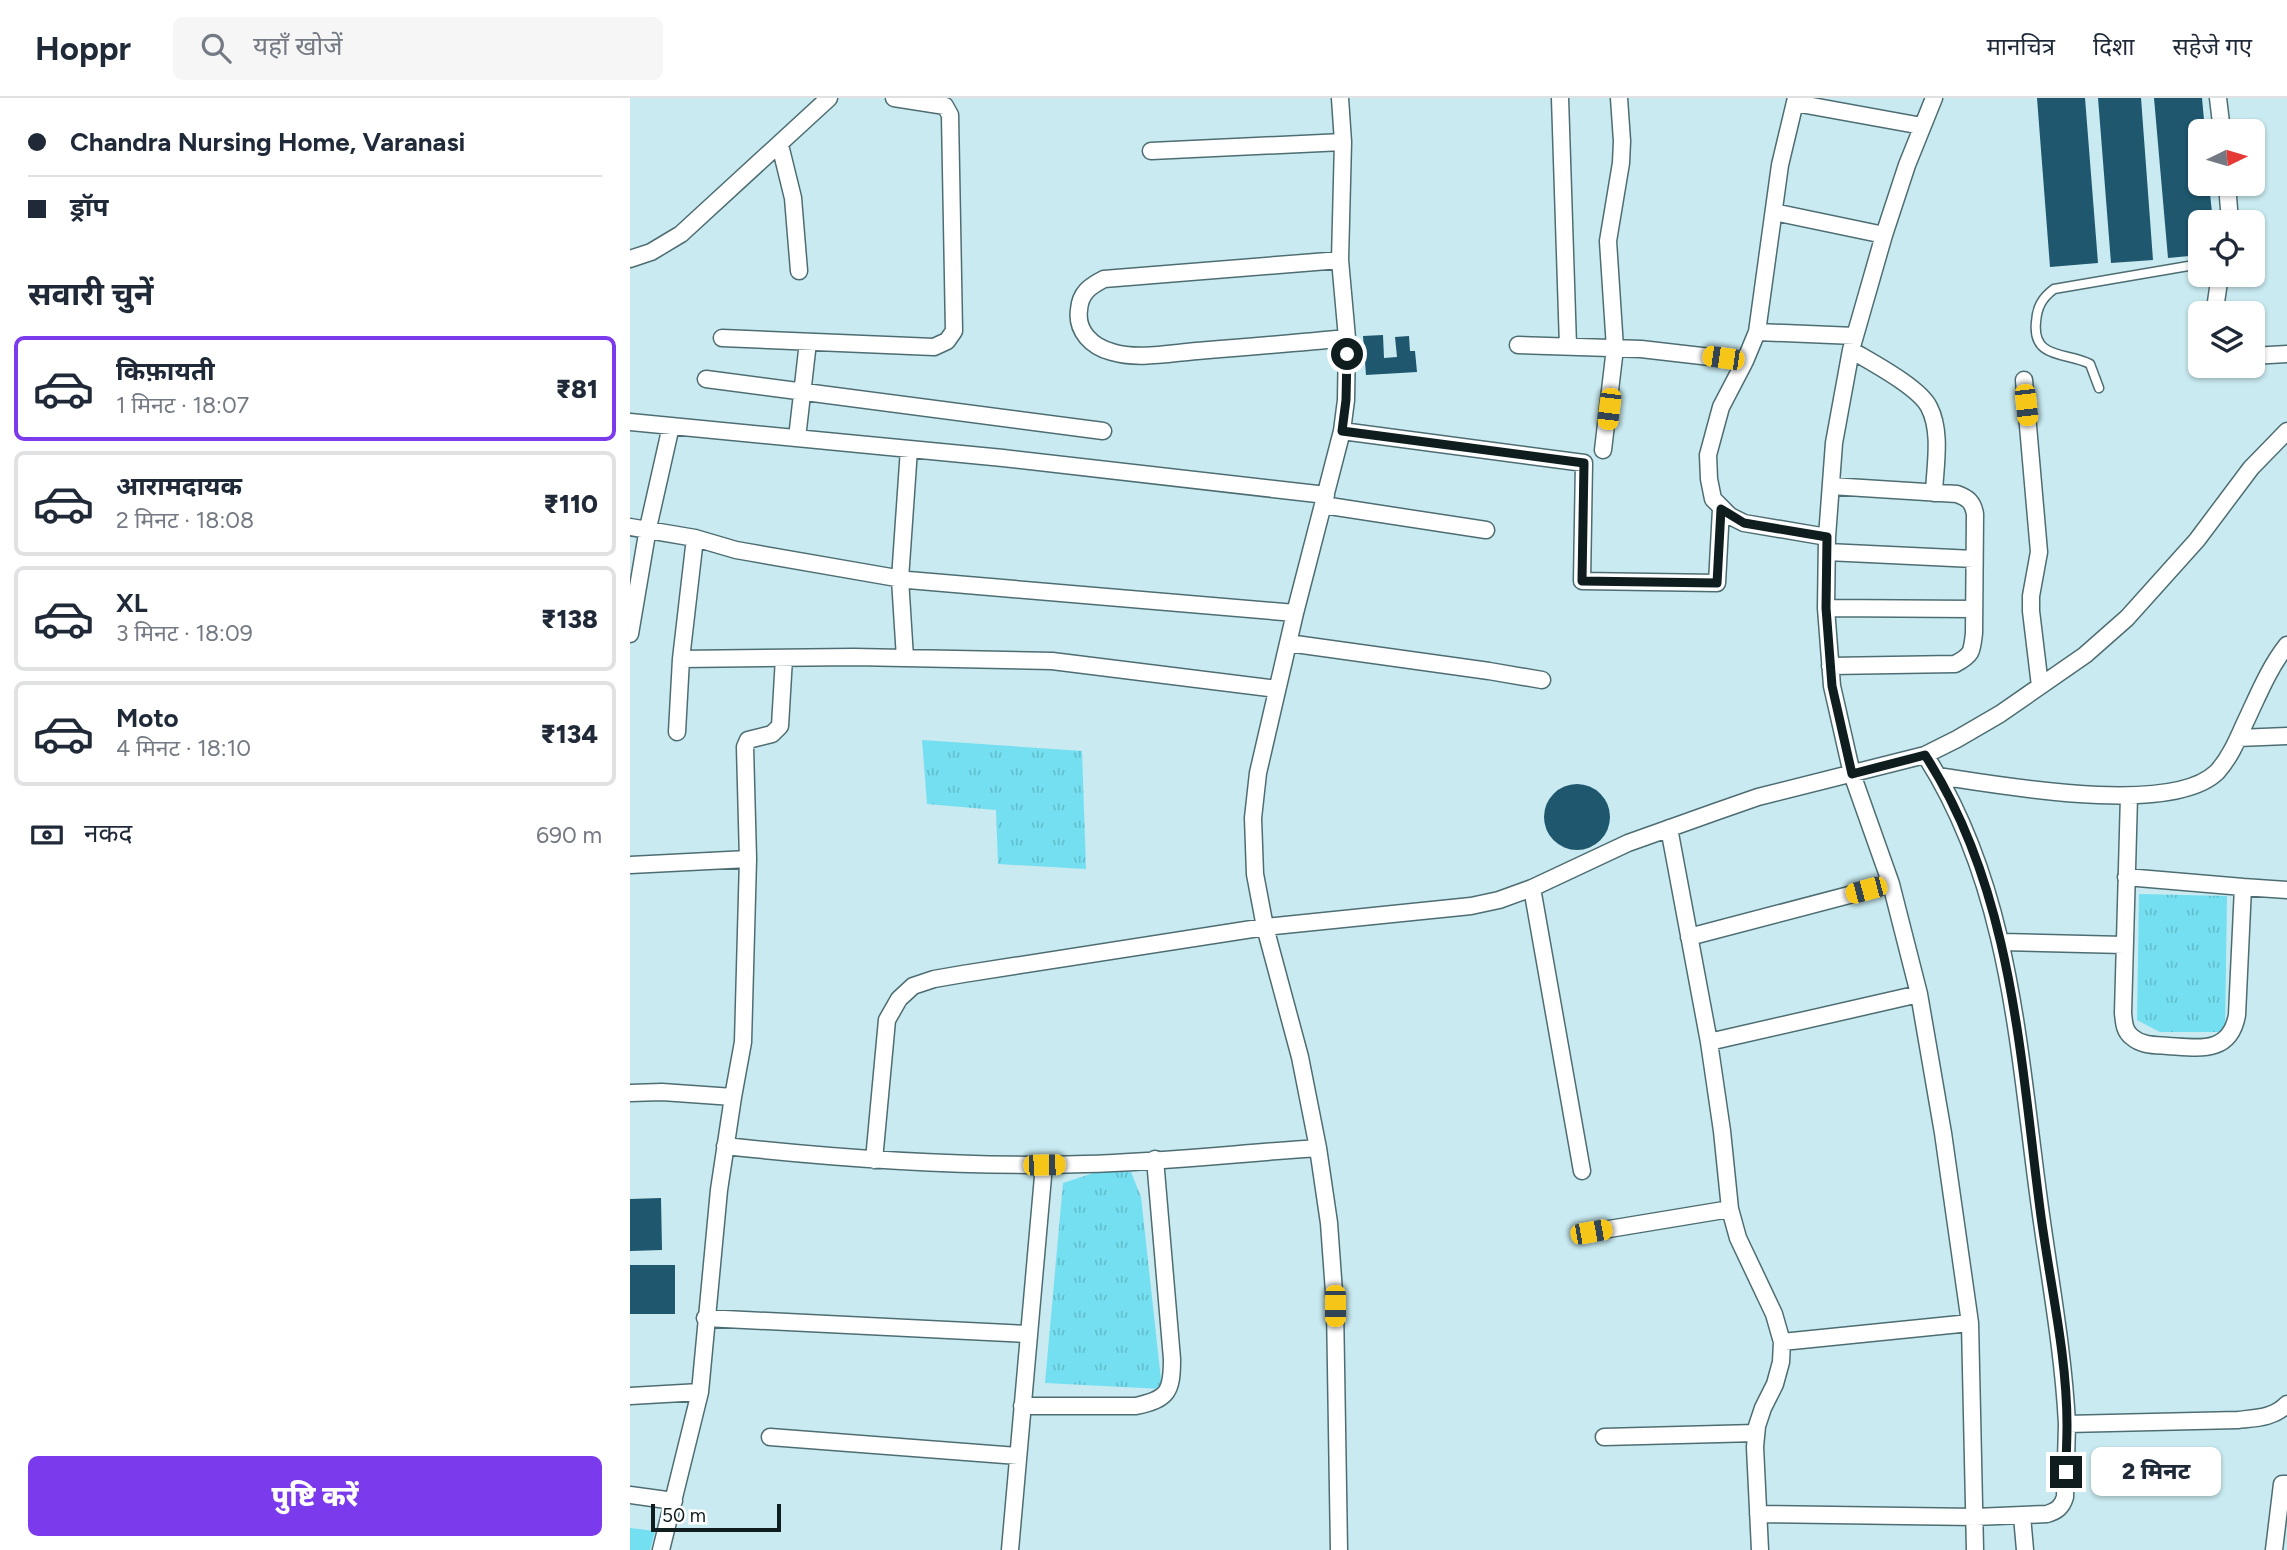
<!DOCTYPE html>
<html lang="hi">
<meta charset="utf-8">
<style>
body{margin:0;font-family:Figtree,"Noto Sans Devanagari",sans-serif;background:#f6f6f7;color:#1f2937;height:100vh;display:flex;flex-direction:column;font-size:26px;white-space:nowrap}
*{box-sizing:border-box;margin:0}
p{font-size:23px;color:#747a83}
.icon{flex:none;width:38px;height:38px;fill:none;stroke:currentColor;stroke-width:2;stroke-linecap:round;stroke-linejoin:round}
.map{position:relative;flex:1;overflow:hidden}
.panel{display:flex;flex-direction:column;background:#fff;width:630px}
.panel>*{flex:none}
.guide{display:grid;align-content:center;height:154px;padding:0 28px;background:#fff}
.needle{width:46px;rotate:85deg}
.controls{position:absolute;left:1558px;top:21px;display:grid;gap:14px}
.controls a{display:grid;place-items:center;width:77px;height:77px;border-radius:10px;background:#fff;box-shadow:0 2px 5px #0004;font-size:35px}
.scale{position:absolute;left:21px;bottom:18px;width:130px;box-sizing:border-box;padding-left:7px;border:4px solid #101d1f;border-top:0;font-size:19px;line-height:24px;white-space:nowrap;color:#101d1f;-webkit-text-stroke:5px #fff;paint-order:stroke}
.end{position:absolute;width:32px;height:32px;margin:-16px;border:9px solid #101d1f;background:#fff;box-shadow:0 0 0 4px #fff}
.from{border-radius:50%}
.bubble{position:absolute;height:49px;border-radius:10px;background:#fff;box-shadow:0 2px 5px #0004;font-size:23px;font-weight:800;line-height:49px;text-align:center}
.car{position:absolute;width:21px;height:42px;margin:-21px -10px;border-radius:9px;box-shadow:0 0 5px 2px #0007;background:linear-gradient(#f5c518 24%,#345 0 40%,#f5c518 0 76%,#345 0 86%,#f5c518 0)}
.guide b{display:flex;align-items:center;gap:24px;height:66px;font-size:26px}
.guide b+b{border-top:2px solid #e0e1e3}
.guide i{width:18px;height:18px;background:#1f2937}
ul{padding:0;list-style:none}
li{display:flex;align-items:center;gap:21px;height:105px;margin:0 14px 10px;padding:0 14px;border:4px solid #e0e1e3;border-radius:10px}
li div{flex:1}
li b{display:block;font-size:26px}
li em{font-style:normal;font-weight:800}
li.active{border-color:#7c3aed}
li>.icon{width:63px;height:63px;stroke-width:1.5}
h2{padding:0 28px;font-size:32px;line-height:84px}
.pay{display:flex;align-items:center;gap:18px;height:77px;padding:0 28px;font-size:26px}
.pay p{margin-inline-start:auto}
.cta{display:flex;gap:14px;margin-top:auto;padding:14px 28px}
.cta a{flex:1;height:80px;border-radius:10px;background:#7c3aed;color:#fff;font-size:28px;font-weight:800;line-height:80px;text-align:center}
header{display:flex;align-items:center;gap:42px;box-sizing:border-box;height:98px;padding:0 35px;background:#fff;border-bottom:2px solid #e0e1e3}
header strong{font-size:33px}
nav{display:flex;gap:38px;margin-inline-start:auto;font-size:24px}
.search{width:490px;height:63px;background:#f6f6f7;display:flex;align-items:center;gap:18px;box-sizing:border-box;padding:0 24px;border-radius:10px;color:#747a83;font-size:26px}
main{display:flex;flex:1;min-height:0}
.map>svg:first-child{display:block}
.grass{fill:url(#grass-tufts)}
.garden{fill:#74dff1}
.building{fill:#1e576e}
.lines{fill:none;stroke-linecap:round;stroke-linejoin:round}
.service-casing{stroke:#4e6d73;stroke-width:11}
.minor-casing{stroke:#4e6d73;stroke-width:19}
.service{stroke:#fff;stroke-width:8}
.minor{stroke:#fff;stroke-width:16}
.route{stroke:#101d1f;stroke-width:9}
</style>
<header>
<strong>Hoppr</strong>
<div class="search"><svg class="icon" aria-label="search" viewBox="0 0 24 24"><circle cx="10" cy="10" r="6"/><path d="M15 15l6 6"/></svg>यहाँ खोजें</div>
<nav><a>मानचित्र</a><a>दिशा</a><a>सहेजे गए</a></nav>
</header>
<main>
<section class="panel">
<div class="guide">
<b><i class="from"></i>Chandra Nursing Home, Varanasi</b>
<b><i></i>ड्रॉप</b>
</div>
<h2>सवारी चुनें</h2>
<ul>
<li class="active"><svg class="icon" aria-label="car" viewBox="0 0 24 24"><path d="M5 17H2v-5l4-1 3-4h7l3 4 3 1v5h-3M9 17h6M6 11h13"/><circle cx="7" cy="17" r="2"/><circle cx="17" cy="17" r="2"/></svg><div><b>किफ़ायती</b><p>1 मिनट · 18:07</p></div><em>₹81</em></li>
<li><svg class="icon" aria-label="car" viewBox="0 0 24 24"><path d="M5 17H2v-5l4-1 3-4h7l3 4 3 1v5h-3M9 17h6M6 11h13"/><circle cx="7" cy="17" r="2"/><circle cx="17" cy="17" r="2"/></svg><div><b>आरामदायक</b><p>2 मिनट · 18:08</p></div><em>₹110</em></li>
<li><svg class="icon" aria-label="car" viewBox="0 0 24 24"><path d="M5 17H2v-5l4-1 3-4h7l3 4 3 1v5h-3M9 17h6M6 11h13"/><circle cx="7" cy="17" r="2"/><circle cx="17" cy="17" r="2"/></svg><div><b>XL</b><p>3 मिनट · 18:09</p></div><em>₹138</em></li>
<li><svg class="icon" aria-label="car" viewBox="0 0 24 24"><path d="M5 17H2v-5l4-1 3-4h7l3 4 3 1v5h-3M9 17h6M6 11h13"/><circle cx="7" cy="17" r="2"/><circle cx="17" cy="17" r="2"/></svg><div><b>Moto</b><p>4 मिनट · 18:10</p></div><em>₹134</em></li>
</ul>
<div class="pay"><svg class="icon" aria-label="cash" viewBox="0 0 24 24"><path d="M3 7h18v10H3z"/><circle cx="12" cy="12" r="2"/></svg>नकद<p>690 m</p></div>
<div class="cta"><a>पुष्टि करें</a></div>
</section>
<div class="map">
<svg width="1657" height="1452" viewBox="0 0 1657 1452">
<defs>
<pattern id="grass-tufts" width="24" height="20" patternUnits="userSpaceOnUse" patternTransform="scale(1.75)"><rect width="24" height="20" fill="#74dff1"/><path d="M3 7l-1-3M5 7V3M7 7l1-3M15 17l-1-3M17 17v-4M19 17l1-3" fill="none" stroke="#63bfce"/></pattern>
</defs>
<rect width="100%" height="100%" fill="#c8eaf0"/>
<path class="grass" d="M 292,642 L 452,653 L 456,771 L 368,766 L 366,712 L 297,706 Z
M 1509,796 L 1597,798 L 1595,934 L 1530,934 L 1507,922 Z
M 470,1073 L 501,1074 L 511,1099 L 532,1291 L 415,1285 L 433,1085 Z"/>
<path class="garden" d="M 0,1430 L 25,1433 L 20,1452 L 0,1452 Z"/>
<path class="building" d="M 1407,0 L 1455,0 L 1468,165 L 1420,169 Z
M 1468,0 L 1511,0 L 1523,162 L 1481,165 Z
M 1524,0 L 1572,0 L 1575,33 L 1570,33 L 1570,86 L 1579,86 L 1583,124 L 1570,124 L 1570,157 L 1538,160 Z
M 753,237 L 754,260 L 767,259 L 765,239 L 779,238 L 780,253 L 785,253 L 787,274 L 736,277 L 733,238 Z
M914 719a33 33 0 1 1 66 0a33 33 0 1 1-66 0Z
M 31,1100 L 32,1152 L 0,1153 L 0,1101 Z
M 0,1167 L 45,1167 L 45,1216 L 0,1216 Z"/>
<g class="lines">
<defs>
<path id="service" d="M 1469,290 L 1460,266 C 1437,254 1402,262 1406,224 C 1407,209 1412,200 1424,191 L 1570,166"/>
<path id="minor" d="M 930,0 L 938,248
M 1166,0 L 1150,67 L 1127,234 L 1115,263 L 1091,309 L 1078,357 L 1079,381 L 1083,401 L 1100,418 L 1114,425 L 1197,439
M 1304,0 L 1277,67 L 1254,137 L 1221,252 L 1204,345 L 1197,439 L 1196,510 L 1202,588 L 1222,676 L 1261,786 L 1289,896 L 1313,1035 L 1340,1225 L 1345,1452
M 1588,0 L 1592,33
M 1165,5 L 1292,28
M 150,47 L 163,100 L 169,173
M 521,53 L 713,44
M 1597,86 L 1600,124
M 1144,114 L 1254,137
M 0,161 L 21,154 L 51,136 L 199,0
M 710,162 L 474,181 C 460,188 450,195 449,212 C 446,233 462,249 482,254 C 507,262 541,255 567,253 C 617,249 667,245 717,240
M 1586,215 L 1586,204 L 1590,177
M 1127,234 L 1225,238
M 92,240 L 304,249 L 317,243 L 324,233 L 320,17 L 315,8 L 264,0
M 888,247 L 1011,251 L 1115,263
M 1221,252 C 1241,264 1289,289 1299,309 C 1312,334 1305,368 1304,395
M 1622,258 L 1657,256
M 76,281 L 473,333
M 1394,282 L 1409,454 L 1401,498 L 1401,513 L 1410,588
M 0,324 L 373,360 L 696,397
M 712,333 L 954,365 L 952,483 L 1087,485 L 1091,411
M 167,340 L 178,244
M 973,352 L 985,250 L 978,143 L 991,65 L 992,43 L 989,0
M 693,407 L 856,432
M 0,429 L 65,440 L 106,452 L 278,482 L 665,515
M 65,440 L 51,561 L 224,559 L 422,563 L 647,591
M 1197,454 L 1344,461
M 1196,510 L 1344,511
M 0,536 L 18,430 L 41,328
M 658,545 L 859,573 L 912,582
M 275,560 L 270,481 L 279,351
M 1200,568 L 1325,566 C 1342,557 1342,554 1344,535 L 1345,416 C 1343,404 1338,400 1327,396 L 1201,388
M 47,634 L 51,561
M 1608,640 L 1657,638
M 1295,657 C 1379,787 1388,946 1408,1095 C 1418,1172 1433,1248 1437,1326 L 1608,1322 C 1626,1320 1644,1320 1657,1306
M 1308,678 C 1369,687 1541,719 1587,674 C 1599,661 1607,643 1614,627 C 1627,600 1638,571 1657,547
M 1499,698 L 1493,915 C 1494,924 1494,933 1502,939 C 1512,948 1526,947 1538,948 C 1569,950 1600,956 1607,917 L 1613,789 L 1657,792
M 1039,730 L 1079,944 L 1092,1033 L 1100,1111 L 1108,1140 L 1144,1216 L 1152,1244 L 1340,1225
M 118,761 L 115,649 L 118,642 L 142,636 L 150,628 L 154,560
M 0,767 L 118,761 L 113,944 L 103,999
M 1496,779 L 1613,789
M 902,790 L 952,1073
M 1059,839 L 1261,786
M 1372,844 L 1494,847
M 1079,944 L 1289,896
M 0,995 L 32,994 L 103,999 L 89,1092 L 70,1294 L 31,1452
M 95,1048 C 214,1061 335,1070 455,1066 C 533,1064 611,1055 688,1050
M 244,1062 L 257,922 L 269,901 L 283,888 L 304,881 L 333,876 L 635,829 L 841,808 L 869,802 L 902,790 L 998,745 L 1085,714 L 1128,699 L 1295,657 L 1327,641 L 1370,616 L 1455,557 L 1497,520 L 1567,442 L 1621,370 L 1657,333
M 961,1134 L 1100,1111
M 75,1220 L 397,1236
M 0,1298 L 70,1294
M 392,1308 L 506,1308 C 538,1301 542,1294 542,1261 L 525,1061
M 140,1339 L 388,1358
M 974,1339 L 1126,1335
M 0,1397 L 44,1403
M 1128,1416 L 1345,1419 L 1417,1416 C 1427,1413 1432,1409 1435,1399 L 1437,1326
M 1392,1418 L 1395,1452
M 380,1452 L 414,1067
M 709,1452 L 705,1208 L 699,1125 L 688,1050 L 670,959 L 635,829 L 625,776 L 623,720 L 628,675 L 665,515 L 712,333 L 716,302 L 717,240 L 710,162 L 713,44 L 710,0
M 1130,1452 L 1125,1349 L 1127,1328 L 1133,1310 L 1145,1286 L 1151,1264 L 1152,1244
M 1644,1452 L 1652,1386 L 1657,1386"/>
</defs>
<use href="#service" class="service-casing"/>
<use href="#minor" class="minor-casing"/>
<use href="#service" class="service"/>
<use href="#minor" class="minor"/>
</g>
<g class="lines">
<path class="route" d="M 717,256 L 716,302 L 712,333 L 954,365 L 952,483 L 1087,485 L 1091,411 L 1114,425 L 1197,439 L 1196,510 L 1202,588 L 1222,676 L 1295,657 C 1382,791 1390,957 1410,1111 C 1419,1182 1437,1255 1437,1327 C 1437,1343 1436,1359 1436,1374"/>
</g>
</svg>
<div class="controls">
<a><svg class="needle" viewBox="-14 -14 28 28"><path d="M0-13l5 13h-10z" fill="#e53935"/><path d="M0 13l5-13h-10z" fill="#747a83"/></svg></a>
<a><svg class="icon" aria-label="locate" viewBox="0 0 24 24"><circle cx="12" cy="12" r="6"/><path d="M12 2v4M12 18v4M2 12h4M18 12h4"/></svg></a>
<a><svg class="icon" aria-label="layers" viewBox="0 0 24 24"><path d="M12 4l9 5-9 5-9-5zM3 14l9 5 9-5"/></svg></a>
</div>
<div class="scale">50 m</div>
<i class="end from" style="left:717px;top:256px"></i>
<i class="end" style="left:1436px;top:1374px"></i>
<div class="bubble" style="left:1461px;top:1349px;width:130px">2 मिनट</div>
<i class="car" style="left:1093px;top:260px;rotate:278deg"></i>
<i class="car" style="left:1396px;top:307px;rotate:174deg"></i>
<i class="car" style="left:979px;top:311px;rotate:187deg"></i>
<i class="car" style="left:1236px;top:792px;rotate:255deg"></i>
<i class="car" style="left:414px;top:1067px;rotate:89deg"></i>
<i class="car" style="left:961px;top:1134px;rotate:80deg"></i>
<i class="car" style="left:705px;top:1208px;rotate:180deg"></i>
</div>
</main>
